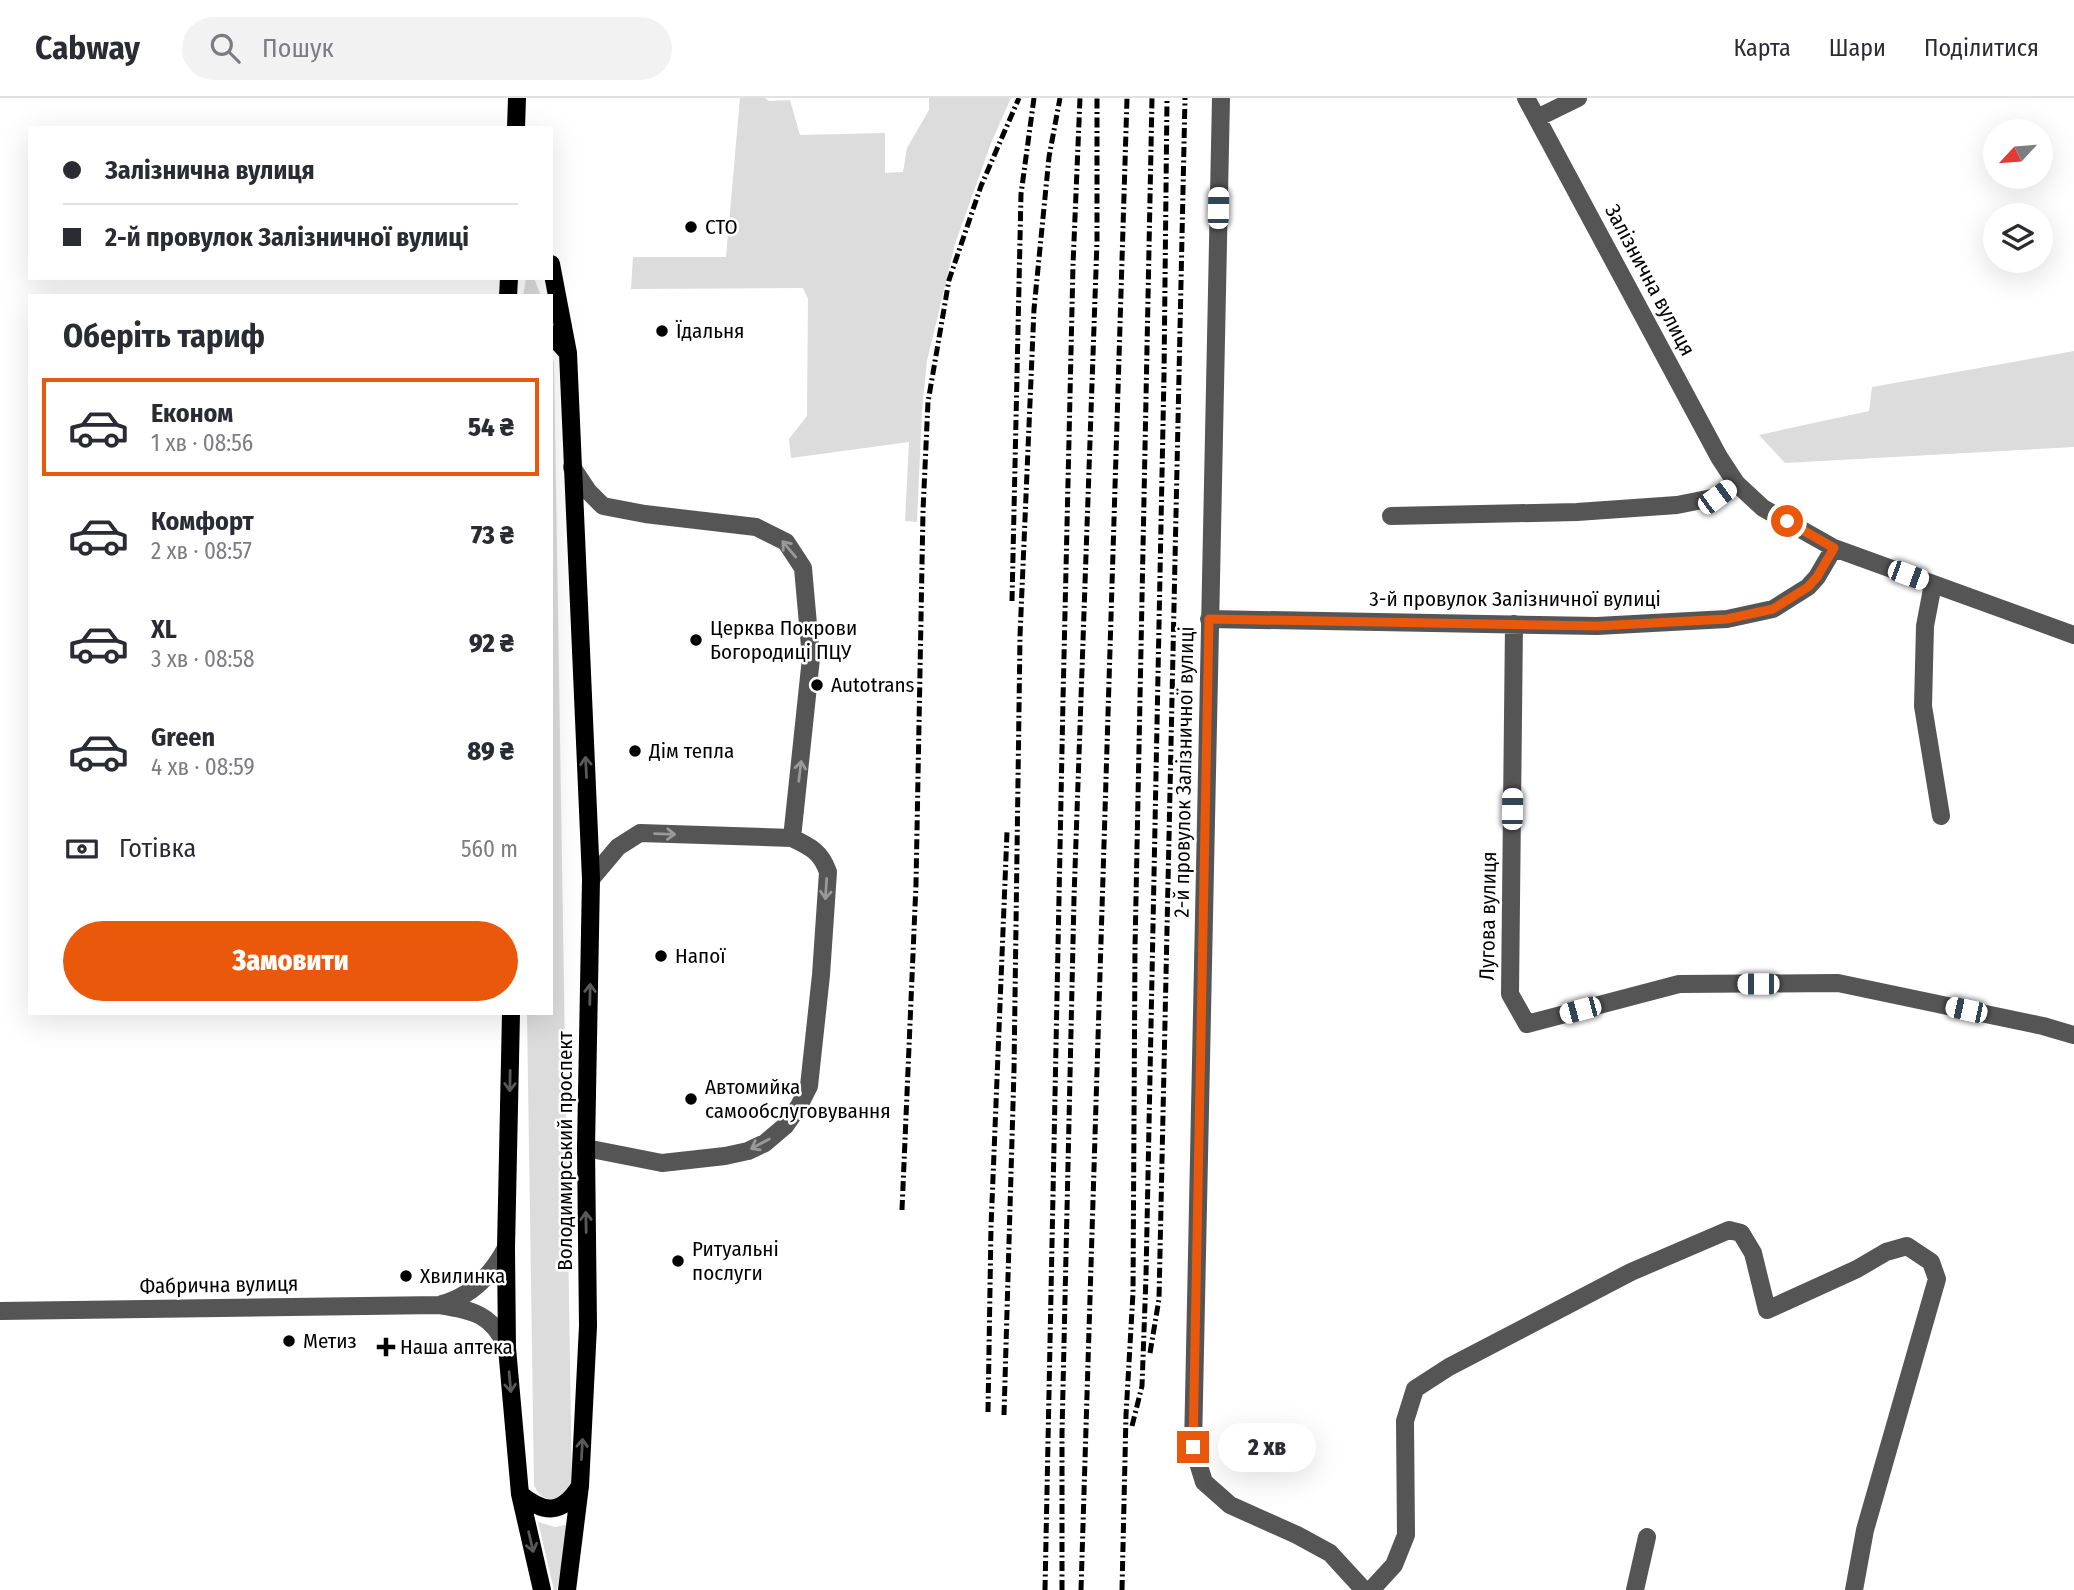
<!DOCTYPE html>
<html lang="uk">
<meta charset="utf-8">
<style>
body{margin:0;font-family:"Fira Sans Condensed",sans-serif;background:#f2f2f3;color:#2b2b33;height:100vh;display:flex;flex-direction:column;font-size:26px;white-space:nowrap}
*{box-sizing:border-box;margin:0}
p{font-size:23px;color:#7c7c81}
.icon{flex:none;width:38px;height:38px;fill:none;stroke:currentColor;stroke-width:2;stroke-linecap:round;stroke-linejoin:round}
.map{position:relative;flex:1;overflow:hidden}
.sheet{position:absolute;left:28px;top:196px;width:525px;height:721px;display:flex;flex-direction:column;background:#fff;border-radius:0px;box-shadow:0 7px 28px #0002}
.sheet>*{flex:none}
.top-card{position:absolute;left:28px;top:28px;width:525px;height:154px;border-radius:0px;box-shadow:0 7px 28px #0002;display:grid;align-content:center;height:154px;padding:0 35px;background:#fff}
.needle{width:46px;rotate:244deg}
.buttons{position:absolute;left:1983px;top:21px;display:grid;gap:14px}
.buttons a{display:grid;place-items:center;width:70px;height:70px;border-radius:50%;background:#fff;box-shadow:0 7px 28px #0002;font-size:35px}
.end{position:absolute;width:32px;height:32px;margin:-16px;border:9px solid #ea580c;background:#fff;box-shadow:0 0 0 4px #fff}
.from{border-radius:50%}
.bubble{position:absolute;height:49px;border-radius:24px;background:#fff;box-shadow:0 7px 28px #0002;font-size:23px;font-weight:800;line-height:49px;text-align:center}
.car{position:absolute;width:21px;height:42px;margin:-21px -10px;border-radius:9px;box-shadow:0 0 5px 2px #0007;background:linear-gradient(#fff 24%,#345 0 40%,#fff 0 76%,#345 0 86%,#fff 0)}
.top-card b{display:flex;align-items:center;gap:24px;height:66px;font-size:26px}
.top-card b+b{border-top:2px solid #e1e1e2}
.top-card i{width:18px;height:18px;background:#2b2b33}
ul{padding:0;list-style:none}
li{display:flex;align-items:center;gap:21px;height:98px;margin:0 14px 10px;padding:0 21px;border:4px solid transparent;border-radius:0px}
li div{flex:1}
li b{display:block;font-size:26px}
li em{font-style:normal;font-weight:800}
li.current{border-color:#ea580c}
li>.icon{width:63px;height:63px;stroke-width:1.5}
h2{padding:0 35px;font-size:32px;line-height:84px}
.pay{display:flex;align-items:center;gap:18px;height:77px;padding:0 35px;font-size:26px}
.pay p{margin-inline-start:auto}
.cta{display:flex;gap:14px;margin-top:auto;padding:14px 35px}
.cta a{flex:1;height:80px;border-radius:42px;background:#ea580c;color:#fff;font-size:28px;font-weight:800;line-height:80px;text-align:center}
header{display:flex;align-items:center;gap:42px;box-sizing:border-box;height:98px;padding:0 35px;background:#fff;border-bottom:2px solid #e1e1e2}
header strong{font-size:33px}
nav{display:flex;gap:38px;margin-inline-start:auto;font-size:24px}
.search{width:490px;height:63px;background:#f2f2f3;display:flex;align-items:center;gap:18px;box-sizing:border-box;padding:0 24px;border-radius:38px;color:#7c7c81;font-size:26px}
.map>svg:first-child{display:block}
.green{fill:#dcdcdc}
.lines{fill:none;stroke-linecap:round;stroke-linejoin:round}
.minor{stroke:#555;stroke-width:18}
.major{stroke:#000;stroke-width:18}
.rail{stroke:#000;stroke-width:5;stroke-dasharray:10 3.5 2 3.5;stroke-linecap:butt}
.oneway{stroke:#999}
.oneway2{stroke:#595959}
.route{stroke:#ea580c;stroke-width:9}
.poi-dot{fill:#000;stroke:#fff;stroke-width:2.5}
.labels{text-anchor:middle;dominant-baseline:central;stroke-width:5;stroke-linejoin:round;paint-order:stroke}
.poi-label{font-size:21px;fill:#000;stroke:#fff;text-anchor:start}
.street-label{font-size:21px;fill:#000;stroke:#fff}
</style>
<header>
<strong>Cabway</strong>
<div class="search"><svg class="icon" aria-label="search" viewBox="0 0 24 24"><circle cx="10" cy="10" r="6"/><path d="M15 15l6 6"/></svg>Пошук</div>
<nav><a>Карта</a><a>Шари</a><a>Поділитися</a></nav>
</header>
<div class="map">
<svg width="2074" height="1492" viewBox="0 0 2074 1492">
<rect width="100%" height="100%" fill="#fff"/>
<path class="green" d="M 740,0 L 765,0 L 769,3 L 790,2 L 800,37 L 885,35 L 885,75 L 903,74 L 907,50 L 929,12 L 929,0 L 1011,0 L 991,45 L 955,146 L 927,263 L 922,312 L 917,424 L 905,423 L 909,344 L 791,360 L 789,341 L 807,318 L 808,201 L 803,190 L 631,191 L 633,159 L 726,159 Z
M 526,180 L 534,180 L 541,198 L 523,198 Z
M 2074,253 L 2074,349 L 1785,365 L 1759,337 L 1869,313 L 1872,289 Z
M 551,254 L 554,264 L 572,1390 L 561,1401 C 547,1402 540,1401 534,1387 L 527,915 L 551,915 Z
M 538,1424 L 555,1429 L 570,1426 L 557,1492 L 554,1492 Z"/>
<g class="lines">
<path class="minor" d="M 1221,0 L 1193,1349 L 1204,1384 L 1230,1407 L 1297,1437 L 1330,1455 L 1364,1492
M 1526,0 L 1719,359 L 1736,385 L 1763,410 L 1834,450 L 2074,537
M 1537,20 L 1578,0
M 572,369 L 588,393 L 603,408 L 645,416 L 756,429 L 786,444 L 803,470 L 811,560 L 792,740
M 1391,418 L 1577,414 L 1677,407 L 1717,399 L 1736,385
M 1933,486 L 1925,528 L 1923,608 L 1941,718
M 1209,521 L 1597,528 L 1727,521 L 1773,511 L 1808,489 L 1817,479 L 1834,450
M 1514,526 L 1510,896 L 1527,926 L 1679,886 L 1838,885 L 2043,928 L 2074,937
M 586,1050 L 662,1065 L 725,1058 L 748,1053 L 765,1045 L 785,1028 L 799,1008 L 809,988 L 821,877 L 828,774 C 821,754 811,749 792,740 L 640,735 L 618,749 L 591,781
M 442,1206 C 472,1198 492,1176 506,1150
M 0,1213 L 439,1207 C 472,1212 493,1216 507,1250
M 1371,1492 L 1394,1467 L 1406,1437 L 1405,1323 L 1415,1291 L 1449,1269 L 1631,1174 L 1729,1132 L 1741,1135 L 1753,1155 L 1767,1212 L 1857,1171 L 1886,1154 L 1907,1148 L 1931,1164 L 1937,1181 L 1865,1432 L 1854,1492
M 1635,1492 L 1647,1439"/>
<path class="major" d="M 516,30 L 517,0
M 551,166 L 568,255
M 508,198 L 509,180
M 551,236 L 568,255 L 591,781 L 586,1050 L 588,1228 L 580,1388 L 567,1492
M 511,915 L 506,1150 L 507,1250 L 520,1396 C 544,1416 562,1417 580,1388
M 520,1396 L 542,1492"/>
<path class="rail" d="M 1012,503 L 1021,96 L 1034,0
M 902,1112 L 916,786 L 923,413 L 928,304 L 949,182 L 981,88 L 1019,0
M 1150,1255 L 1159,1201 L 1185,0
M 988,1314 L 991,1129 L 1007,734
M 1004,1317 L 1014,972 L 1020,538 L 1034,211 L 1049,59 L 1060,0
M 1132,1328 L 1142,1288 L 1146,1178 L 1164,276 L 1167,0
M 1045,1492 L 1063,602 L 1073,167 L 1080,0
M 1062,1492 L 1062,1335 L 1074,800 L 1097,143 L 1097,0
M 1081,1492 L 1127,0
M 1122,1492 L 1126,1317 L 1133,1195 L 1135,850 L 1152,0"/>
</g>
<defs><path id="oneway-shaft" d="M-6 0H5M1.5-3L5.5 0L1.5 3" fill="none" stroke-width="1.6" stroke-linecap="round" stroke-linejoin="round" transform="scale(1.75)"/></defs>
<g class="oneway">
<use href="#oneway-shaft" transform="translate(789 451) rotate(-130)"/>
<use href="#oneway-shaft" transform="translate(800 673) rotate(-83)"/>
<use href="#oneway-shaft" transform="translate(665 736) rotate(2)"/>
<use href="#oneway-shaft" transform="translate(826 791) rotate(94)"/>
<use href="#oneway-shaft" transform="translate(760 1046) rotate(152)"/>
</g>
<g class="oneway2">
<use href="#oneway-shaft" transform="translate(586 669) rotate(-93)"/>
<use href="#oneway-shaft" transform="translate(590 896) rotate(-89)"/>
<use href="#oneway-shaft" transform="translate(510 983) rotate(91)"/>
<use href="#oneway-shaft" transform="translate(586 1124) rotate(-91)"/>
<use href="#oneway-shaft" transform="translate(510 1284) rotate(85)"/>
<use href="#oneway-shaft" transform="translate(582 1351) rotate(-87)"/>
<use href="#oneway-shaft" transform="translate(531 1444) rotate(77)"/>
</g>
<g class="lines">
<path class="route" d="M 1193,1349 L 1209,521 L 1597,528 L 1727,521 L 1773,511 L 1808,489 L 1817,479 L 1834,450 L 1787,423"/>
</g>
<g class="poi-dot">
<circle cx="691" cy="129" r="7"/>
<circle cx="662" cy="233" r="7"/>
<circle cx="696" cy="542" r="7"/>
<circle cx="817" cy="587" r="7"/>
<circle cx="635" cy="653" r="7"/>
<circle cx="661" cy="858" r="7"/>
<circle cx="691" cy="1001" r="7"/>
<circle cx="678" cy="1163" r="7"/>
<circle cx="406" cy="1178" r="7"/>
<circle cx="289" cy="1243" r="7"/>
<path d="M382.5 1238.5h7v7h7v7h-7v7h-7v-7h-7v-7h7z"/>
</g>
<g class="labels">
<g class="poi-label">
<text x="705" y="129">СТО</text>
<text x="676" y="233">Їдальня</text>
<text x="710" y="530">Церква Покрови<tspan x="710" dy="24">Богородиці ПЦУ</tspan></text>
<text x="831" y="587">Autotrans</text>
<text x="649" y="653">Дім тепла</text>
<text x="675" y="858">Напої</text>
<text x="705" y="989">Автомийка<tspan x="705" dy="24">самообслуговування</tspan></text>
<text x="692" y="1151">Ритуальні<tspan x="692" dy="24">послуги</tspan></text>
<text x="420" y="1178">Хвилинка</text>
<text x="303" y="1243">Метиз</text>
<text x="400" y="1249">Наша аптека</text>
</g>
<g class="street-label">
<text transform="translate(1650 182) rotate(62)">Залізнична вулиця</text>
<text x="1515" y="501">3-й провулок Залізничної вулиці</text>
<text transform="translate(1184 674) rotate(-89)">2-й провулок Залізничної вулиці</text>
<text transform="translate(1488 818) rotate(-89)">Лугова вулиця</text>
<text transform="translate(565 1053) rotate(-90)">Володимирський проспект</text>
<text transform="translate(219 1187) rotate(-1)">Фабрична вулиця</text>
</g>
</g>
</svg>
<div class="buttons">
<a><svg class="needle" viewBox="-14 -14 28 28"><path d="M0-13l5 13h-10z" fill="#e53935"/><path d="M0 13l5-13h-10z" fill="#7c7c81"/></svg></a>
<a><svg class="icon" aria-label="layers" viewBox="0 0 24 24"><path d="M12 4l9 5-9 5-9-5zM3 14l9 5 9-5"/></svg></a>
</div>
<i class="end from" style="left:1787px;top:423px"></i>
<i class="end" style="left:1193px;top:1349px"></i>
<div class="bubble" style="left:1218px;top:1325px;width:98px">2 хв</div>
<i class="car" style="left:1218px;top:110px;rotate:1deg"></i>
<i class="car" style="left:1717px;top:399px;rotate:54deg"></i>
<i class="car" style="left:1908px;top:477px;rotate:110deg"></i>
<i class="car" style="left:1512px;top:711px;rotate:1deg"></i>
<i class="car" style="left:1758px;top:886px;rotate:270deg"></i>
<i class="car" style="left:1580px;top:912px;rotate:255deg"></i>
<i class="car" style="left:1966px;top:912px;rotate:282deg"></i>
<div class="top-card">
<b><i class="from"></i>Залізнична вулиця</b>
<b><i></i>2-й провулок Залізничної вулиці</b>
</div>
<section class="sheet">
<h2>Оберіть тариф</h2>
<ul>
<li class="current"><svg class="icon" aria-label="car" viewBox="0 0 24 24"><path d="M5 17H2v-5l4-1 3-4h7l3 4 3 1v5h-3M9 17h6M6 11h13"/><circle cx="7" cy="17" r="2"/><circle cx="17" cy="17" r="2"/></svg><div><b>Економ</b><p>1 хв · 08:56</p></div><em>54 ₴</em></li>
<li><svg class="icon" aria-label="car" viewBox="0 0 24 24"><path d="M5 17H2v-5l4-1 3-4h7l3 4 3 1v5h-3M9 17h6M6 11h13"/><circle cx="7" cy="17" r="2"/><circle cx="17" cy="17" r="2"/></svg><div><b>Комфорт</b><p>2 хв · 08:57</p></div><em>73 ₴</em></li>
<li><svg class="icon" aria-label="car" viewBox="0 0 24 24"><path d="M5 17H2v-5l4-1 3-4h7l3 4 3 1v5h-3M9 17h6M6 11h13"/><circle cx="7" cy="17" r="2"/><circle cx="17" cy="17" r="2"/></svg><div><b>XL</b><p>3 хв · 08:58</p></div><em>92 ₴</em></li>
<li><svg class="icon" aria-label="car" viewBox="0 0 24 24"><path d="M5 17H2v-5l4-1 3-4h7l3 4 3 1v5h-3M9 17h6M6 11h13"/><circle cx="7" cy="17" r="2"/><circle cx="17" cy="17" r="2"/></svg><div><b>Green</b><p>4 хв · 08:59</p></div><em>89 ₴</em></li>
</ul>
<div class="pay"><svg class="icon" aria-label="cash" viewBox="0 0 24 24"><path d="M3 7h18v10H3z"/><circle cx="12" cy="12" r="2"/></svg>Готівка<p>560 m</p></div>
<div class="cta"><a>Замовити</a></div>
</section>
</div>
